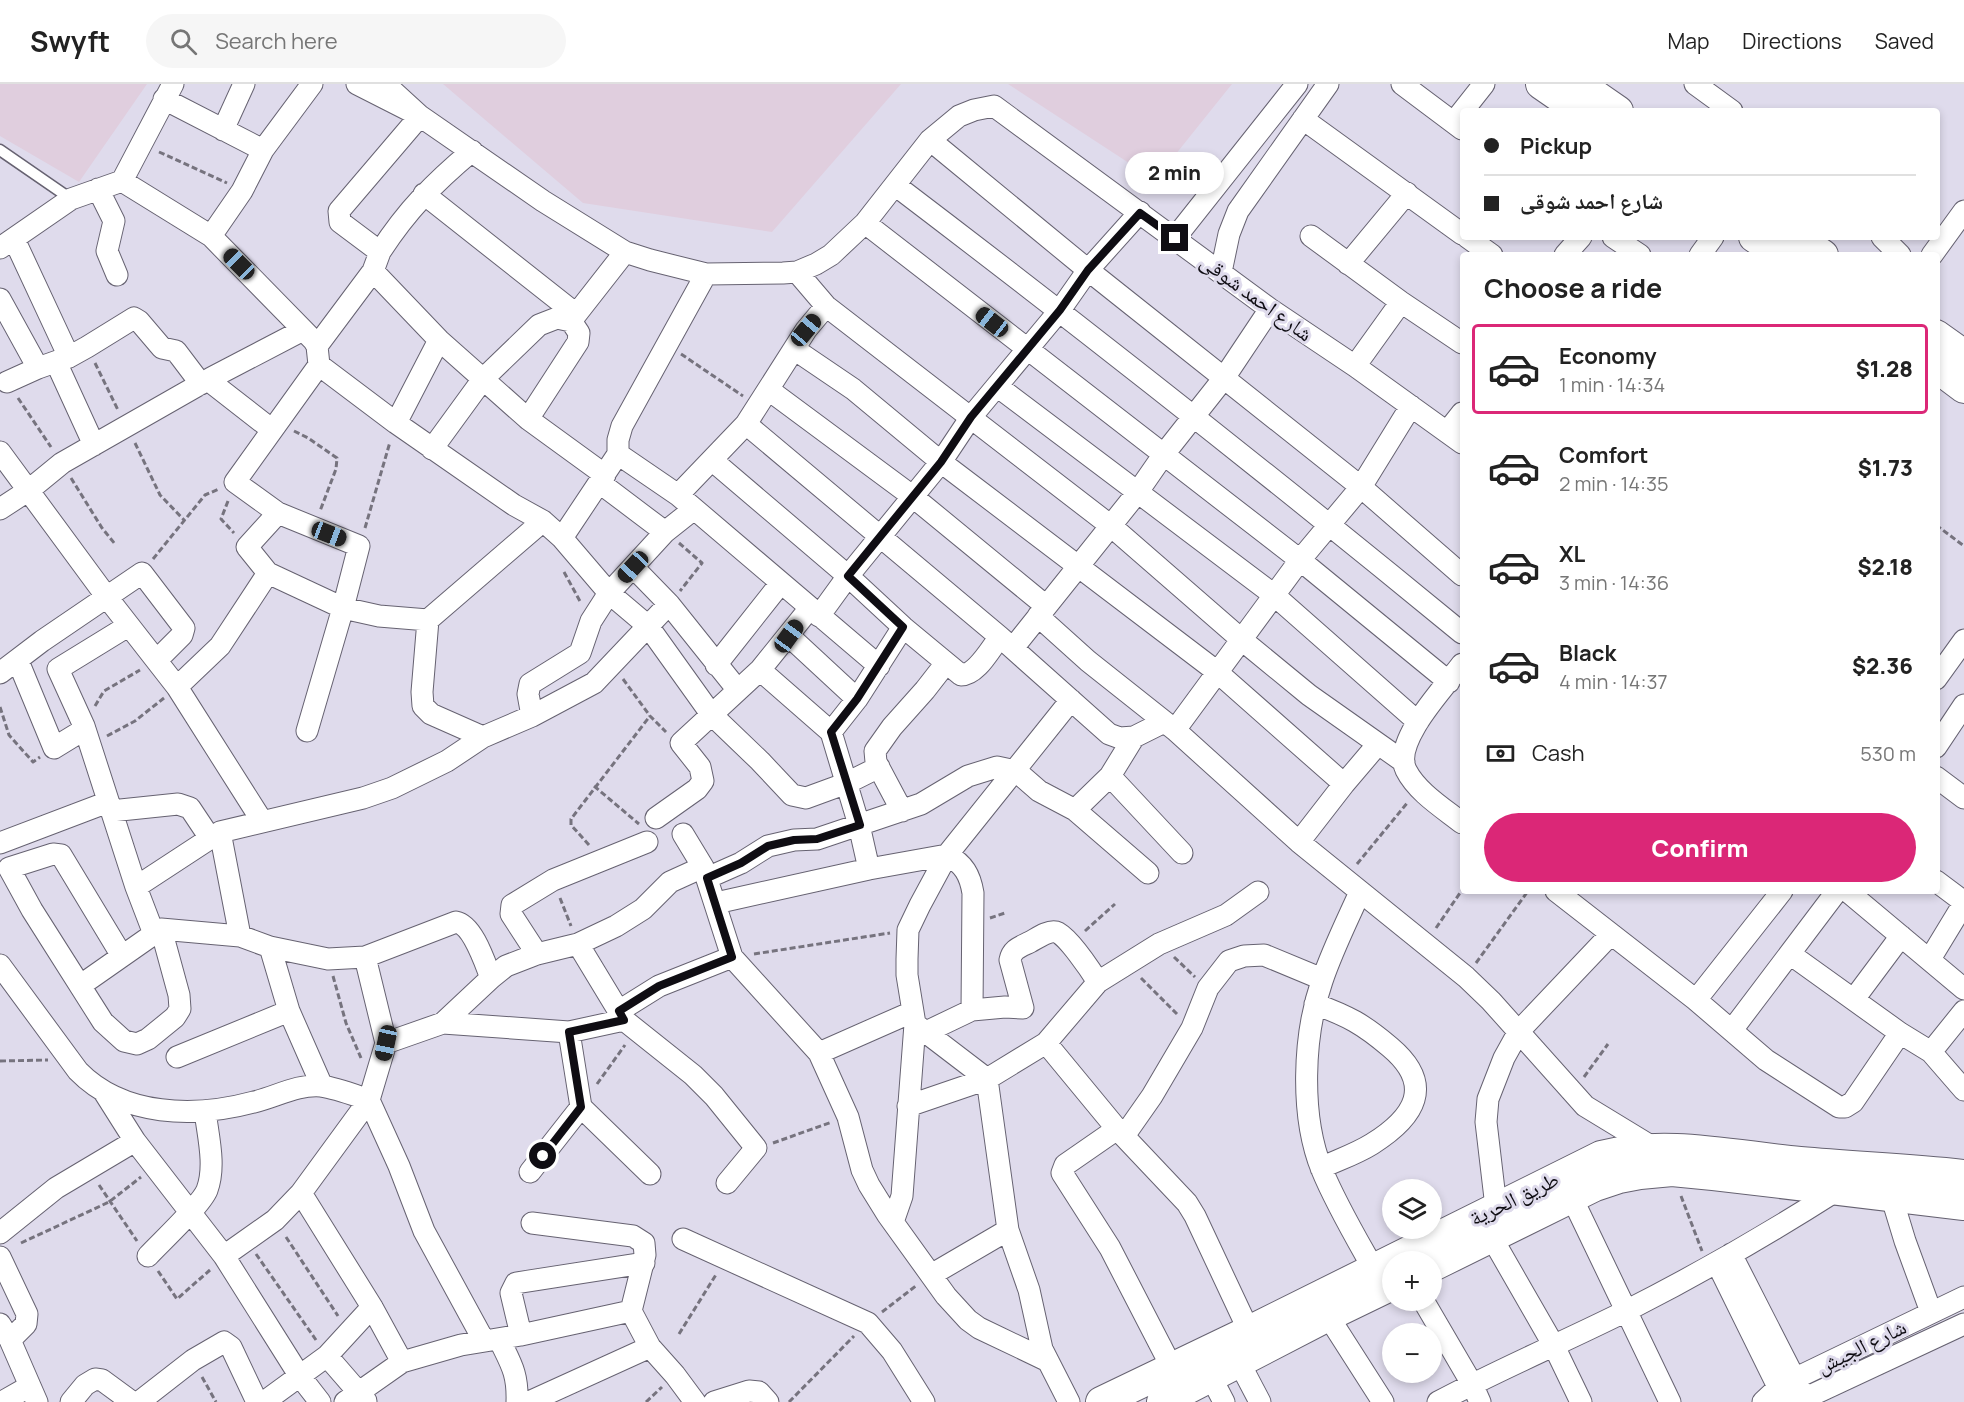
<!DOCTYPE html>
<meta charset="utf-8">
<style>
body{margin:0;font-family:Manrope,"Noto Naskh Arabic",sans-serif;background:#f6f6f6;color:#222;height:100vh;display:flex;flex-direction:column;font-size:22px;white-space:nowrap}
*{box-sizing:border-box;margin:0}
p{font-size:20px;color:#767676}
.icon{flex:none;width:33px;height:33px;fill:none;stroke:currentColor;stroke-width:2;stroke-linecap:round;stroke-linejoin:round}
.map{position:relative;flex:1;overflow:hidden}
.drawer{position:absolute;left:1460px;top:168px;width:480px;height:642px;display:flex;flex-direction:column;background:#fff;border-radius:6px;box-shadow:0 3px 9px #0003}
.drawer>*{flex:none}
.guide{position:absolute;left:1460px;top:24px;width:480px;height:132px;border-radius:6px;box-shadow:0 3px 9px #0003;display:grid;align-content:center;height:132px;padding:0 24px;background:#fff}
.buttons{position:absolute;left:1382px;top:1095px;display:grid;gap:12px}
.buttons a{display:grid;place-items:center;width:60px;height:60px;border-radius:50%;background:#fff;box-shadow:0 3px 9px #0003;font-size:30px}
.end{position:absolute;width:27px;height:27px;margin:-14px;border:8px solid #0f0d13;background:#fff;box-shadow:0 0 0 3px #fff}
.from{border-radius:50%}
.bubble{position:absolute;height:42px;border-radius:21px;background:#fff;box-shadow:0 3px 9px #0003;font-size:20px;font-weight:800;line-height:42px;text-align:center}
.car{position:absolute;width:18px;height:36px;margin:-18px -9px;border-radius:8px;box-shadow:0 0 4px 2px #0007;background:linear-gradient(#222 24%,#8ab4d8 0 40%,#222 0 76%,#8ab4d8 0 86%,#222 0)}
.guide b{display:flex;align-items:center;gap:21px;height:57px;font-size:22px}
.guide b+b{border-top:2px solid #e0e0e0}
.guide i{width:15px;height:15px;background:#222}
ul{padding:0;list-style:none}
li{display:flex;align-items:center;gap:18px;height:90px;margin:0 12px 9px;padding:0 12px;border:3px solid transparent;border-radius:6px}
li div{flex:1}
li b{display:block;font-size:22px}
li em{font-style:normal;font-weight:800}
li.selected{border-color:#db2777}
li>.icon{width:54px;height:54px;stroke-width:1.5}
h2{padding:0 24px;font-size:27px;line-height:72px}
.pay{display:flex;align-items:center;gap:15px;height:66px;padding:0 24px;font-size:22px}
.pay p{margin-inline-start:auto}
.cta{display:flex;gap:12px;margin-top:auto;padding:12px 24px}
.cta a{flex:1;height:69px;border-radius:36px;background:#db2777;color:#fff;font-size:24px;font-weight:800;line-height:69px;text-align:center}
header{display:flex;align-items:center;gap:36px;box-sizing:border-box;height:84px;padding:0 30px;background:#fff;border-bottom:2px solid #e0e0e0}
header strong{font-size:28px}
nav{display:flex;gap:33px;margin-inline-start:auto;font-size:21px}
.search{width:420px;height:54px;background:#f6f6f6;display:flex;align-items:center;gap:15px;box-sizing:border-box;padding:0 21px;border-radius:33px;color:#767676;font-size:22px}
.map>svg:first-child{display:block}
.industrial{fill:#e0cede}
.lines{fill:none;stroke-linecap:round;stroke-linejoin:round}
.service-casing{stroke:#666271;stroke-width:13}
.minor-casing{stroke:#666271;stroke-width:23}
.secondary-casing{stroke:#666271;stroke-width:32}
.path{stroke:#76737e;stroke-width:3;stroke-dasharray:6 3;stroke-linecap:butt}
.service{stroke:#fff;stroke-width:10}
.minor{stroke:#fff;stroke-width:21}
.secondary{stroke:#fff;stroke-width:30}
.route{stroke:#0f0d13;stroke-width:8}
.labels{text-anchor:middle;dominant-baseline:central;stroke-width:6;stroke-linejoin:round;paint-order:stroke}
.street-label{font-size:21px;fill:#0f0d13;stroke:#dfdbec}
</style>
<header>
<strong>Swyft</strong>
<div class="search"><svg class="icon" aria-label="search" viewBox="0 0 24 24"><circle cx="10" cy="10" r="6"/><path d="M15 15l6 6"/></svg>Search here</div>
<nav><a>Map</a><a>Directions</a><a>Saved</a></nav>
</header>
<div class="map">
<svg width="1964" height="1318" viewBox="0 0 1964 1318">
<rect width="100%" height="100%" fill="#dfdbec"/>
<path class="industrial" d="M 0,0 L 147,0 L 79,98 L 0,52 Z
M 443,0 L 901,0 L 772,148 L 583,119 Z
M 1008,0 L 1232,0 L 1155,96 Z"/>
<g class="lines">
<defs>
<path id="service" d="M 0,66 L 71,115"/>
<path id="minor" d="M 357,0 L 420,32 L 339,127 L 340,138 L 380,168 L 373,187 L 439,256 L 528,335 L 605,391
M 385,0 L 420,32 L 543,117 L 625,168 L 650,176 L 706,190 L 783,189 L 797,188 L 816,180 L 831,171 L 865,139 L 930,56 L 959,32 L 974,26 L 994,22 L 1270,225 L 1355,282 L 1462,359
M 1402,0 L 1462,45
M 1695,0 L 1732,27
M 164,15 L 263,66
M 1303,35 L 1462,150
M 1454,38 L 1484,0
M 223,46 L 244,0
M 930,56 L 1088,186 L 1361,403 L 1462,491
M 122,97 L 211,152 L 314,257 L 317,262 L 319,281 L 396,339 L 514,421 L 543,437 L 562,454 L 609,509 L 648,542 L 711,630 L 760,677 L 792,711 L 806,714 L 847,699 L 879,683
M 895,101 C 1087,247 1276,396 1462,549
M 98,105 L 114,137 L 107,167 L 117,191
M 424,110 L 576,230
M 865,139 L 1300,476 L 1449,598
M 211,152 L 242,107 L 263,66 L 312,0
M 1311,152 L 1401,218 L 1462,259
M 1467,153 L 1492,171
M 1613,153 L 1640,171
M 1882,153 L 1900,171
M 1175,154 L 1297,0
M 14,155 L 69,273
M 0,164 L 71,115 L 122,97 L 173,0
M 380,168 C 407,126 435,98 472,67
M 1565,171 L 1581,153
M 1700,171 L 1713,153
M 1932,171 L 1964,127
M 1348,180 L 1407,109
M 797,188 L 826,222 L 1111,442 L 1242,556 L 1309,611 L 1404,678
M 1221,188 L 1229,150 L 1238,127 L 1328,0
M 0,215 L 38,284 L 69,273 L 87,263 L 134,234 L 139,237 L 162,264 L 176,267 L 201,300
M 571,237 L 625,168
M 317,262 L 373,187
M 794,265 L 853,305 L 941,378 L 1216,587 L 1344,700 L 1299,758
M 56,278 L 94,361
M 1355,282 L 1401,218
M 208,296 L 271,345
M 7,298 L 38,284
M 997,302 L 1274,511 L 1418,638
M 769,306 L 912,412 L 1046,522
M 396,339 L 439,256
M 746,340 L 1000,553
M 1447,348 L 1462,329
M 432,365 L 483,295 L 539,241 L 557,234 L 571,237 L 579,249 L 578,258 L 528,335
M 0,368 L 106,512 L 177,603 L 262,737
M 618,370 L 678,411 L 879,582
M 713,377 L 848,492 L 903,543 L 857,615 L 831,648
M 600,399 L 665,448
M 678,411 L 746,340 L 806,246 L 826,222
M 0,425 L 29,406 L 62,379 L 211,294 L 303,246
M 278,429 L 247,463 L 268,489 L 343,524 L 379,532 L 428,536 L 543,437
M 562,454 L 618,370 L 618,356 L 622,342 L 706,190
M 633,483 L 669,520 L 737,605
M 819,532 L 848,492 L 941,378 L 971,333 L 1060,226 L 1088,186 L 1140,128
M 1038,532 L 1088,577 L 1175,646 L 1299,758 L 1466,893 L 1491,917 L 1585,1022 L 1654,1064
M 428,536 L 422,608 L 423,622 L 431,630 L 483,653
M 128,542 L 58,585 L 84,642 L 136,803 L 154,850
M 903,543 L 961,591 C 977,591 990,565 1000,553 L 1109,650 L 1120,654 L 1134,653 L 1164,638
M 789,552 L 857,615
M 1013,564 L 1137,409 L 1164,370 L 1224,294 L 1270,225
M 18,577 L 54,664 L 85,645
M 1462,580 C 1446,602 1392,657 1406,686 C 1417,708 1443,724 1462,739
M 716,581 L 780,500
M 760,586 L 831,648 L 859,741 L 869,785
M 0,589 L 42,557 L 142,489 L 184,544 L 182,551 L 157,576
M 1936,595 L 1964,556
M 177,603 L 220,562 L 268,489
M 532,632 L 528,610 L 530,600 L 580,569 L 591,537 L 609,509 L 665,448 L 694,425
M 1175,646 L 1300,476 L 1361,403 L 1411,322
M 307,647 L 343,524 L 359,462 L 278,429 L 235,398 L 319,281
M 1936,663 L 1964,621
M 1110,692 L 1134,653
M 1936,693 L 1964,714
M 1344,700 L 1378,660
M 1075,726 L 1110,692 L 1182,769
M 111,727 L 178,720 L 190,724 L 210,754
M 902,727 L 876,678 L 875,667 L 892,643 L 925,606 L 946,579
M 656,734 L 697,705 L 703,697 L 700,683 L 681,659 L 760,586 L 810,524
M 220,748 L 240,852
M 683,750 L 703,783 L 732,873 L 819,969 L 848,1033 L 862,1086 L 869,1101 L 887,1130 L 946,1212 L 968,1236 L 979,1244 L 1046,1276
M 0,759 L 108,718
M 707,794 L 741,779 L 768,762 L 794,756 L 817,755 L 921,720 L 968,692 L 997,683 L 1016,687 L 1039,707 L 1075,726 L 1148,789
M 1936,797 L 1964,818
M 136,803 L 220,748 L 363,714 L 392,704 L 447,677 L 483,653 L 532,632 L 594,599 L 669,520
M 1556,807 L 1696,916 L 1766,976 L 1839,1023 L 1845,1023 L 1853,1018 L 1900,949
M 1847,807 L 1964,905
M 1360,808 C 1347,837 1332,867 1322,897 C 1303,952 1300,1032 1322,1086 C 1336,1120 1355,1152 1373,1184
M 716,819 L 869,785 L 947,771 C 964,780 970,791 973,809 L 972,926
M 578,860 L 624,936 L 693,991 L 714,1012 L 756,1064 L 727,1099
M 270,863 L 289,927 L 322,1002
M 537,870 L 511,830 L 512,821 L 553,796 L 647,758
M 1790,870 L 1900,949 L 1931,968 L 1964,1006
M 122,872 L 61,771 L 53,770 L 9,784 L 32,826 L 103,938 L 124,957 L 137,960 L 148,955 L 175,933 L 180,925 L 179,911 L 161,845
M 1930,875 L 1964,819
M 0,881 L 78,987 C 123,1033 195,1034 254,1018 C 276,1013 297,1000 321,1002 C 336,1004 354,1011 369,1016 L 399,1082 L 424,1147 L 484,1257
M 81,901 L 161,845 L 240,852 L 270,863 L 328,875 L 365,873 L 456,838 C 473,841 485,879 491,894
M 1854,915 L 1901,852
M 1696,916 L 1782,807
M 1315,920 C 1348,932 1363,940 1390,963 C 1435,1001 1415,1033 1372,1060 C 1356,1070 1338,1076 1321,1084
M 619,927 L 659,902 L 732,873
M 443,939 L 491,894 L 506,882 L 537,870 L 578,860 L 616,842 L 643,825 L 670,798 L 703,783
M 1732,946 L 1837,807
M 569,948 L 581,1023 L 650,1090
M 924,949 L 972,926 L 1005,923 L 1023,924 L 1010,876 C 1012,865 1020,863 1030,858 C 1036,855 1048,846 1056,848 C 1067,851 1091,887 1098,898
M 386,959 L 443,939 L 569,948 L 624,936
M 1046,959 L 1117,1045 L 1187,1119 L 1195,1132 L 1249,1247
M 1931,968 L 1964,927
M 819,969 L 912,928
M 177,973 L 289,927
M 908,1022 L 987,995 L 1046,959 L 1098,898 L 1159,860 L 1226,831 L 1258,808
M 1117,1045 L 1065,1081 L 1062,1089 L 1110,1164 L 1172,1284
M 1124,1052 L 1152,1012 L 1192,944 L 1208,904 L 1229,877 L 1244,872 L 1264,871 L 1322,895
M 135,1057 L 224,1172 L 299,1291 L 320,1318
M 530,1088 L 581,1023
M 301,1109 L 372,1223 L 402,1278
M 1891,1111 L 1905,1157 L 1931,1228
M 1572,1114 L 1670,1318
M 1496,1123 L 1486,1038 L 1488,1015 L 1504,974 L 1519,947 L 1611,850
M 893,1138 L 902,1112 L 915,940
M 532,1139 L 633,1152 L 644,1159 L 645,1171 L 631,1227 L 650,1263 L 675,1291 L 695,1318
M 0,1149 L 56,1104 L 135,1057 L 104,1008
M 1492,1154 L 1554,1262 L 1581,1318
M 683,1155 L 868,1239 L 892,1267 L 924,1318
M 1731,1170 L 1801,1307
M 148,1172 C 161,1158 201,1121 207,1106 C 216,1082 208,1052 205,1027
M 224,1172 L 275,1136 L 301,1109 L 369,1016 L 386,959 L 365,873
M 0,1173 L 27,1230 L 26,1240 L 10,1256
M 1717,1179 L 1784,1315
M 931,1191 L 1008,1146
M 1423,1216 L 1472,1300 L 1480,1318
M 1328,1232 L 1383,1318
M 0,1240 L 10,1256 L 30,1302 L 2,1318
M 521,1251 L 511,1209 L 516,1199 L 644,1179
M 499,1255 C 511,1280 518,1289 517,1318
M 327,1272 L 366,1317
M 1239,1278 L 1260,1318
M 1211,1293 L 1224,1318
M 30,1302 L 37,1318
M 71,1318 L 85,1301 L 95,1295 L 102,1296 L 132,1318
M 139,1318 L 193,1276 L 224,1258 L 231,1263 L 257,1318
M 264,1318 L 327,1272 L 372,1223
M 345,1318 L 402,1278 L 461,1261 L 521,1251 L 631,1227
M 529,1318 L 650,1263
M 714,1318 L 749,1307 L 759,1308 L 768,1318
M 1069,1318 L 1042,1265 L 1029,1206 L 1008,1146 L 987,995 L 915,940 L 907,891 L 907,875 L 908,846 L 920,821 L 947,771 L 1071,616
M 1438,1318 C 1500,1285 1564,1258 1626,1227 C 1699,1190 1770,1149 1839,1105
M 1763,1318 L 1779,1303 L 1794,1295 L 1964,1213
M 1797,1318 L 1964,1240"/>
<path id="secondary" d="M 1541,0 L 1580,27
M 1579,0 L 1618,27
M 1754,153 L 1781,171
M 1797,153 L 1823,171
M 1936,251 L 1964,271
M 1936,283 L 1964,304
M 1431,1183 L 1595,1102 L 1619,1094 L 1640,1090 L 1672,1087 L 1713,1091 L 1964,1121
M 1101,1318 L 1249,1247 L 1601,1072 C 1666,1055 1735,1072 1800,1078 C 1855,1083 1910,1085 1964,1091
M 1162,1318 L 1328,1232 L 1392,1201"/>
</defs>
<use href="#service" class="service-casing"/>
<use href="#minor" class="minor-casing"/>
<use href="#secondary" class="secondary-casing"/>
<path class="path" d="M 159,68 L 227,99
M 681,270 L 743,312
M 95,279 L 118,326
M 18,314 L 51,363
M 294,347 L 308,354 L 337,374 L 336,385 L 320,427
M 135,359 L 160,411 L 185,437
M 71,394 L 102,444 L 115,460
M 228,417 L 221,435 L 234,449
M 1936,441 L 1964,462
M 365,444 L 390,358
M 679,459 L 702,479 L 680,507
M 153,475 L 205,411 L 219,405
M 564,488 L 581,519
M 623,595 L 650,632 L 666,648
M 95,622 L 104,607 L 140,586
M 0,623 L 9,651 L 33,678 L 40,673
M 107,652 L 135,637 L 164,614
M 594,702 L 639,740
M 589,761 L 571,741 L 571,735 L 650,632
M 1357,780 L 1408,718
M 560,814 L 571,842
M 990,834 L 1005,829
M 1436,844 L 1462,806
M 1085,847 L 1115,820
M 754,870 L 890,849
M 1174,873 L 1195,893
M 1476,879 L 1528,807
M 333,892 L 346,939 L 361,974
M 1141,894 L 1177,930
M 0,977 L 48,976
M 1584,993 L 1608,960
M 597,1000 L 625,961
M 773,1059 L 832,1038
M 99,1101 L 137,1157
M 1681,1112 L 1702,1167
M 286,1153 L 338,1232
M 21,1159 L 109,1118 L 141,1093
M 256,1170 L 316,1256
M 158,1187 L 177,1215 L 210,1186
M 882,1228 L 917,1201
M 679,1250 L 717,1189
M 202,1293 L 216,1318
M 646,1318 L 662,1303
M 789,1318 L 854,1252"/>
<use href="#service" class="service"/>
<use href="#minor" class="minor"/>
<use href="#secondary" class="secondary"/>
</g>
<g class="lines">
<path class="route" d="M 543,1072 L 581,1023 L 569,948 L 624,936 L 619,927 L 659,902 L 732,873 L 707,794 L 741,779 L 768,762 L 794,756 L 817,755 L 860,741 L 831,648 L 857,615 L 903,543 L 848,492 L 941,378 L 971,333 L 1060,226 L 1088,186 L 1140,129 L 1175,154"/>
</g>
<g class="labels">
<g class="street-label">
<text transform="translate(1257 213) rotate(36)">شارع احمد شوقى</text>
<text transform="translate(1514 1114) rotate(-26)">طريق الحرية</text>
<text transform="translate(1861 1262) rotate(-26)">شارع الجيش</text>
</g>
</g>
</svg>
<div class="buttons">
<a><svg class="icon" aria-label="layers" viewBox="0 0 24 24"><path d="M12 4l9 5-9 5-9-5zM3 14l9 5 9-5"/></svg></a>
<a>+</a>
<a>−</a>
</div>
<i class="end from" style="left:543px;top:1072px"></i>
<i class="end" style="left:1175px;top:154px"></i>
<div class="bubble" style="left:1125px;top:68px;width:99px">2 min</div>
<i class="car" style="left:239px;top:180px;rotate:315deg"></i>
<i class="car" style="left:992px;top:238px;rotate:308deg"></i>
<i class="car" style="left:806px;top:246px;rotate:40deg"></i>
<i class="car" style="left:329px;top:450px;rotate:111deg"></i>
<i class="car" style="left:633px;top:483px;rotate:223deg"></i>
<i class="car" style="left:789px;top:552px;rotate:36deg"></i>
<i class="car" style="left:386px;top:959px;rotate:192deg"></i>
<div class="guide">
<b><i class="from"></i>Pickup</b>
<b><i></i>شارع احمد شوقى</b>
</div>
<section class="drawer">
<h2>Choose a ride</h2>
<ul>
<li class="selected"><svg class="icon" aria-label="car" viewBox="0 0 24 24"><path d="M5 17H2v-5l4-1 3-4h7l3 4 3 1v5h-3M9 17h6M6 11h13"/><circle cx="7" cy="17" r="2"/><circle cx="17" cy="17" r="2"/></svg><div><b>Economy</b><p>1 min · 14:34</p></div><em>$1.28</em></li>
<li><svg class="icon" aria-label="car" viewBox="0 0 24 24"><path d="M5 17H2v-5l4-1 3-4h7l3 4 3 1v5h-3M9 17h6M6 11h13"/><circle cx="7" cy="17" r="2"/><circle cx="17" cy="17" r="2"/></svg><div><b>Comfort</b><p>2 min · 14:35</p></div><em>$1.73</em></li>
<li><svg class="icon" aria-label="car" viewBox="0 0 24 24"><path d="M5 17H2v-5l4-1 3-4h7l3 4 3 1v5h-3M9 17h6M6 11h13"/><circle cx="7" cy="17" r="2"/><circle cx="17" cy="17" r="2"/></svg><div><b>XL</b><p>3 min · 14:36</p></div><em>$2.18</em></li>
<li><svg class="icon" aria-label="car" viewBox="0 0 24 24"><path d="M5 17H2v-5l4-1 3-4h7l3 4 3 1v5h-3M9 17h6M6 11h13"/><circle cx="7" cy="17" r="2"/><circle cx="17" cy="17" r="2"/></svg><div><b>Black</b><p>4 min · 14:37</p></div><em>$2.36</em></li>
</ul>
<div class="pay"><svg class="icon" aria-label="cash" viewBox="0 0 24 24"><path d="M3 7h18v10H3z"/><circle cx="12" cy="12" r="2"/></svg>Cash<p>530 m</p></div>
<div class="cta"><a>Confirm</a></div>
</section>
</div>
